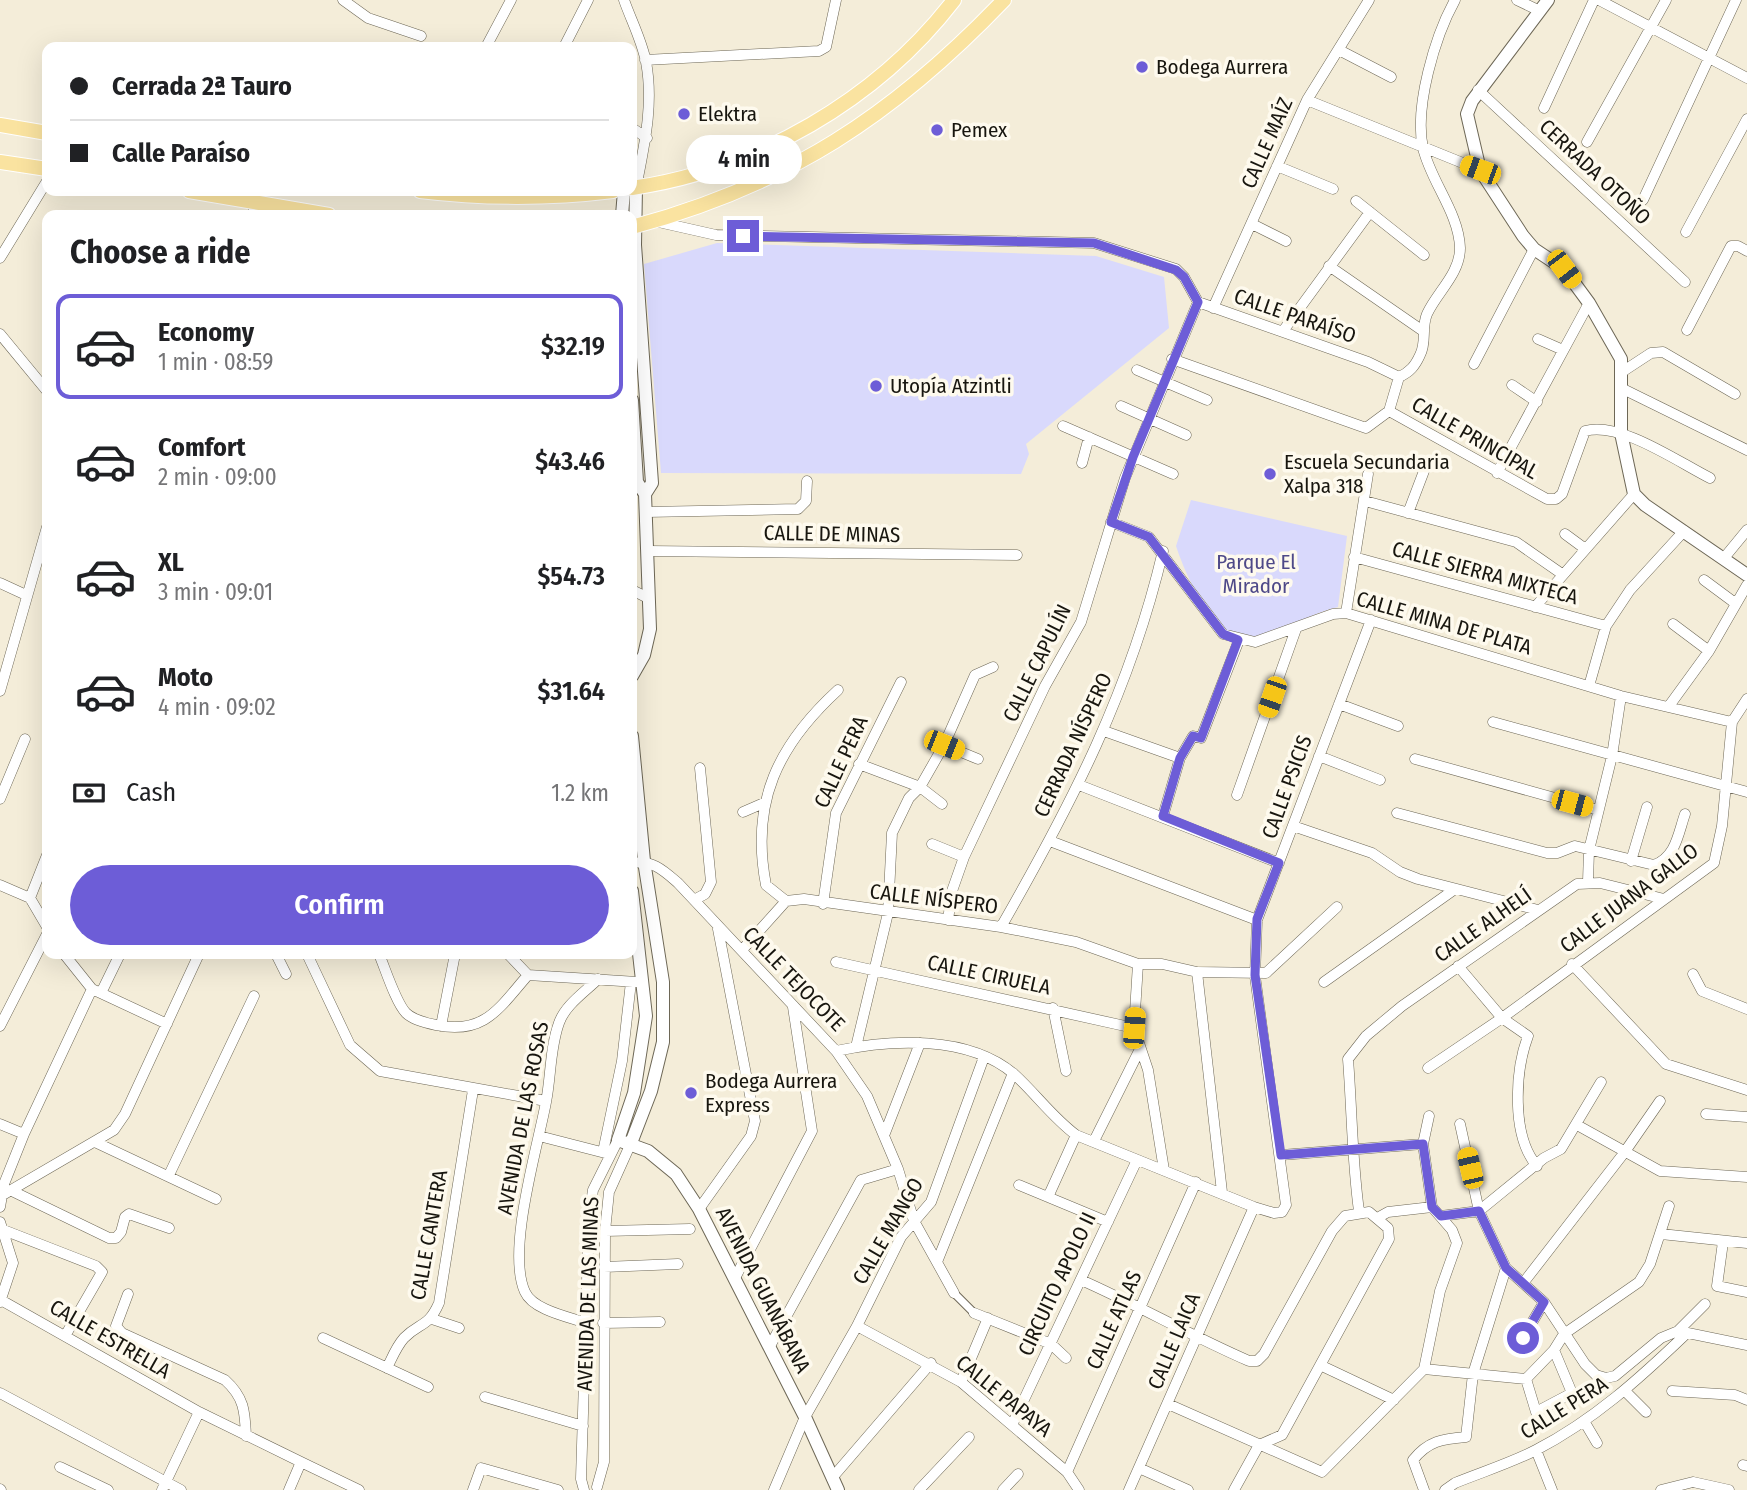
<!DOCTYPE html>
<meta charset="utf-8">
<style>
body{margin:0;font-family:"Fira Sans Condensed",sans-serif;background:#f6f6f6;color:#202124;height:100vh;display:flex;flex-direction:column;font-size:26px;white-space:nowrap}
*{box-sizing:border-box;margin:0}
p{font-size:23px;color:#757577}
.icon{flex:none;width:38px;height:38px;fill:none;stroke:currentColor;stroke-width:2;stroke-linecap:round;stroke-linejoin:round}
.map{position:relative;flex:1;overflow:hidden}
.panel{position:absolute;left:42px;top:210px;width:595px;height:749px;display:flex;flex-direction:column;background:#fff;border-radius:14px;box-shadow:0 7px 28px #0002}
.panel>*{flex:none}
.guide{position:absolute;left:42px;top:42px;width:595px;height:154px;border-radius:14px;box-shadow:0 7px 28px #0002;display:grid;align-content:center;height:154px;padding:0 28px;background:#fff}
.end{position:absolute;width:32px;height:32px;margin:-16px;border:9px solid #6d5dd7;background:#fff;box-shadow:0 0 0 4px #fff}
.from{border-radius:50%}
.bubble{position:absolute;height:49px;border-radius:24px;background:#fff;box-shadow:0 7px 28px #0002;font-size:23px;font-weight:600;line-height:49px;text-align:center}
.car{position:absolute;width:21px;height:42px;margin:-21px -10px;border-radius:9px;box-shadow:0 0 5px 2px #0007;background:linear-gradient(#f5c518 24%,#345 0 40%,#f5c518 0 76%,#345 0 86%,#f5c518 0)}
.guide b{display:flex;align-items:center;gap:24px;height:66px;font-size:26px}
.guide b+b{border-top:2px solid #e0e0e0}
.guide i{width:18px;height:18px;background:#202124}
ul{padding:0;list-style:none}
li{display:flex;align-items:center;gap:21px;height:105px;margin:0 14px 10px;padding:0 14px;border:4px solid transparent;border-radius:14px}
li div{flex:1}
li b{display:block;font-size:26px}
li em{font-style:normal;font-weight:600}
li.on{border-color:#6d5dd7}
li>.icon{width:63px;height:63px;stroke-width:1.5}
h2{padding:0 28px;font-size:32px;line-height:84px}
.pay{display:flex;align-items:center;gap:18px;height:77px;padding:0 28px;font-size:26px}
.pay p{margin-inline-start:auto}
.button{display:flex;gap:14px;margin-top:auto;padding:14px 28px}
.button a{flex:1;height:80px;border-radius:42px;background:#6d5dd7;color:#fff;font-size:28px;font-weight:600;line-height:80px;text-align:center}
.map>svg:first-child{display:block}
.green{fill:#d9d9fc}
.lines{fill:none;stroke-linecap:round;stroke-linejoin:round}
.pedestrian-casing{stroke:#6d6756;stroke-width:9}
.minor-casing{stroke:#6d6756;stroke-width:11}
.tertiary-casing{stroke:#6d6756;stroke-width:14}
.primary-casing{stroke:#fff;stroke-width:16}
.pedestrian{stroke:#fff;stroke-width:7}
.minor{stroke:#fff;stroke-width:10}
.tertiary{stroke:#fff;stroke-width:12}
.primary{stroke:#fae3a0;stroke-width:14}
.route{stroke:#6d5dd7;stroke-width:9}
.poi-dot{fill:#6d5dd7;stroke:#fefaee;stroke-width:2.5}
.labels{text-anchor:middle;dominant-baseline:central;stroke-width:7;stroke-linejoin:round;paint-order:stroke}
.poi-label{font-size:21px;fill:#18160f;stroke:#fefaee;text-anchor:start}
.street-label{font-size:21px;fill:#18160f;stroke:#fefaee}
.park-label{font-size:21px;fill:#4e4988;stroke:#fefaee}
</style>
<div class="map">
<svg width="1747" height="1490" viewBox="0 0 1747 1490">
<rect width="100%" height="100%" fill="#f4edd9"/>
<path class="green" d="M 717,243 L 1096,256 L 1164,277 L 1169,328 L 1026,444 L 1029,454 L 1021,474 L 661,473 L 644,264 Z
M 1191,500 L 1347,536 L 1338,607 C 1310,613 1281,634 1256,638 C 1215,645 1186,576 1176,546 Z"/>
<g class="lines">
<defs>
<path id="pedestrian" d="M 954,1293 L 974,1313"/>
<path id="minor" d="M 343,0 L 368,18 L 421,36
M 624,0 C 631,20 642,41 646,62 C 654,105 644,146 636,188
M 1517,0 L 1540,11
M 1599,0 L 1747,78
M 486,47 L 511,0
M 564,47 L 588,0
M 1339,50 L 1391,77
M 645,60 L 819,51 L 826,47 L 836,0
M 1478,90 L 1685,282
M 1307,100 L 1480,170
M 1544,108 L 1594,0
M 632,128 L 647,138
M 1587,142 L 1666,0
M 1277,166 L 1333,189
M 1643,200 L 1736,0
M 1356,201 L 1424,255
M 252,215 L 257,201
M 654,221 L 716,235 L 1094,243 L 1176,269 L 1184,277 L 1198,302 L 1368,362 L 1399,377
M 1252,224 L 1286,241
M 1686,232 L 1747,119
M 0,258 L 47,181
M 1329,266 L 1423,331
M 1213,308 L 1307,100 L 1369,0
M 1687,330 L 1731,246 L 1738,246 L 1747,251
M 1283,331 L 1370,212
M 0,334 L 47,391
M 1538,339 L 1563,350
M 1172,359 L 1366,428 L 1389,411 L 1399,377 C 1410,372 1415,366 1420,355 C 1427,342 1421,328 1427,314 C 1437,292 1460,274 1460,248 C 1459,213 1431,182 1423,148 C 1414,107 1435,36 1455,0
M 1474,364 L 1534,249
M 1137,370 L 1207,400
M 1622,372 L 1651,353 L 1663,352 L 1735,394
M 1512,385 L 1537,402
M 1621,388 L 1747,450
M 1121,406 L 1186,435
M 1389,411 L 1547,499 L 1556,499 L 1562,494 L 1585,431 C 1620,421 1678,462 1710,478
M 1063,426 L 1173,474
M 1082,463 L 1089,437
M 1497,473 L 1589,303
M 1365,501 L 1516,542 L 1562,574
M 646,512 L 798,509 L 806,501 L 807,481
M 1408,513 L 1424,471
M 1111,522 L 1149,537 L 1223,634 L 1255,642 L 1333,614 L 1346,613 L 1621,696 L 1732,722
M 1565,534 L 1584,548
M 648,551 L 1017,555
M 1354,557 L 1606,626
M 1724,558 L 1747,530
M 1704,580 L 1735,603
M 0,583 L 26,595
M 632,590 L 648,598
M 1535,607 L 1634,494
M 1346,613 L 1368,474
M 1673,624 L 1709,651
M 1589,686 L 1606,626 L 1630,590 L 1684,531
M 0,691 L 47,527
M 1339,704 L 1398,726
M 1669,706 L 1709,651 L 1747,585
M 1493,722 L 1747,792
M 1104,731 L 1180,758
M 944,745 L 978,759
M 1319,756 L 1380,780
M 1415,759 L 1598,810
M 859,764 L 920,787 L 942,804
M 1079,785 L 1279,863
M 1237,795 L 1296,629
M 0,799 L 25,739
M 743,812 L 766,802
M 1397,813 L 1547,853 L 1557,853 L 1575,846 L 1654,865 C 1676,857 1678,834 1685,814
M 1163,816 L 1180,758 L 1193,736 L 1201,738 L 1239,640
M 1293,826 L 1372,853 L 1400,872 L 1418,879 L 1538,910
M 1050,841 L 1257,920
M 932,844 L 964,857
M 1631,861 L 1647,807
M 632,863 C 653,860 663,870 678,883 L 836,1051 L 867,1096 L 898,1169 L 914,1221 L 954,1293
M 1588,882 L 1589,850 L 1612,756 L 1621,696
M 0,885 L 30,898 L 47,927
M 30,898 L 47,855
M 694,900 L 705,894 L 711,882 L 700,768
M 786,901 L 766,885 C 750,802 778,745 838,690
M 823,904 L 836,813 L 901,682
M 948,920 L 952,891 L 964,857 L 1045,686 L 1081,622 L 1125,478 L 1198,302
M 1001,927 C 1072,803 1130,691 1163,551
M 742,950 L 786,901 L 804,899 L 1001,927 L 1076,942 L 1138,964 L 1162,964 L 1197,972 L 1266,973 L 1337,907
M 64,954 L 92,989 L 167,1024
M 276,954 L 286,974
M 307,954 L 350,1045 L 380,1071 L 546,1101
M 379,954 C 385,968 396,1003 406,1013 C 413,1020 426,1023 436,1025 C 485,1035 499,1008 528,975
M 508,954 L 528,975
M 836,962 L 1134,1028
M 1138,964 L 1134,1028 L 1148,1070 L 1164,1170
M 1572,964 L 1666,1064 L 1747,1090
M 1458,966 L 1502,1018 L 1528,1036 C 1515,1071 1511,1136 1537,1166
M 1197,972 L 1222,1192
M 1693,974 L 1702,991 L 1747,1009
M 528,975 L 637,982
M 1324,982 L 1455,889
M 101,993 L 120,954
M 1053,1008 L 1066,1071
M 0,1026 L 47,934
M 441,1026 L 455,954
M 856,1047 L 888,913 L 892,833 L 909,798 L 920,787 L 944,745 L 975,675 L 993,667
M 836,1051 C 891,1039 968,1035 1014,1074 C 1036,1094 1052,1117 1076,1135 L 1254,1207 L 1274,1213 L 1282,1212 L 1286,1205 L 1255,976 L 1257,920 L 1371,620
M 1428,1068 L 1502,1018 L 1714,863 L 1722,826 L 1732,722 L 1747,699
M 1706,1114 L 1747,1117
M 0,1124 L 24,1134
M 1460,1124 L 1479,1211 L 1506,1268 L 1544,1302 L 1585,1364 L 1596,1375 L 1606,1378 L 1615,1376 L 1661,1338 L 1678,1331 L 1747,1345
M 1577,1125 L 1660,1171 L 1747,1177
M 885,1133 L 920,1043
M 539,1136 L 609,1154
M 1094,1141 L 1139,1051
M 97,1143 L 216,1199
M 603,1152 L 622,1061 L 631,982
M 1281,1155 L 1423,1144
M 169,1175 L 254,996
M 1019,1185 L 1108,1222
M 10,1190 L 109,1238 L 116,1238 L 121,1232 L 125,1217 L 129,1214 L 169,1228
M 1,1196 L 114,1130 L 125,1114 L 199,954
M 1048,1197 L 1076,1135
M 0,1207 L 4,1184 L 24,1134 L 92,989
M 699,1209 L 751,1136 L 755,1121 L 718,929
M 1359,1211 C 1352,1160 1352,1110 1348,1059 L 1366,1036 L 1402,1006 L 1577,884 L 1600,883 L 1664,899
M 1441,1216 L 1479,1211 L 1544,1158 L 1561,1149 L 1601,1082
M 1379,1217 L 1388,1212 L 1432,1207
M 0,1222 L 13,1263 L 0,1302
M 1,1229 L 96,1266 L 102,1272 L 65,1336
M 605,1231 L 690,1229
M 1661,1234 L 1747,1243
M 1723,1242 L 1717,1286 L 1747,1292
M 937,1262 L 1013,1073
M 604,1267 L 678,1264
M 735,1278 L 812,1131 L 793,1007
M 1081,1280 C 1138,1305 1191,1336 1249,1361 L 1257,1361 L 1264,1354 L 1332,1231 L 1345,1216 L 1369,1212 L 1388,1228 L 1389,1239 L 1282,1435 L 1259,1445 L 1234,1490
M 1524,1282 L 1624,1153 L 1660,1101
M 128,1294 L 116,1326 L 122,1333 L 225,1380 C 244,1397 245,1411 246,1436
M 1,1300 L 199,1412 L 301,1462
M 974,1313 L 1051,1344 L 1066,1358
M 432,1319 L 459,1328
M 586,1323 C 569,1317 533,1310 525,1292 C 506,1251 538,1146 546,1102 C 551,1077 550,1047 559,1023 C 565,1005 585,992 598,979
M 603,1323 L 660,1322
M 857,1326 L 961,1382 L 1067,1472 L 1079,1490
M 1678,1331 L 1705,1304
M 323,1338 L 428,1387
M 1523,1338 L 1544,1302
M 770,1346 L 861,1180 L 898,1169
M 1322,1366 L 1394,1400
M 387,1368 C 392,1358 396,1347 404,1338 C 420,1322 428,1328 439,1303 L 473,1090
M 1424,1369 L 1526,1379 L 1554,1350 L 1564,1334 L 1639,1282 L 1650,1264 L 1669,1206
M 1526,1379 L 1536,1412 L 1572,1393 L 1554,1350
M 961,1382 L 988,1318
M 1672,1391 L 1735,1395 L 1747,1400
M 1626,1392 L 1646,1412
M 0,1393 L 181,1490
M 485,1397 L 583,1426
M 1168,1404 L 1322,1472 L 1424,1369 L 1440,1291 L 1457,1243 L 1452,1230 L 1432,1207 L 1423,1144 L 1429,1116
M 1584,1421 L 1597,1443
M 1012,1425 L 1137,1160
M 1536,1450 L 1552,1490
M 1743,1465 L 1747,1466
M 60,1467 L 108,1490
M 1139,1468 L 1188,1490
M 1067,1472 L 1196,1182
M 832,1478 L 931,1363
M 597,1487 L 604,1462 L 605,1231 L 609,1192 L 631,1143
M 0,1489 L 1,1490
M 162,1490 L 199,1412
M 289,1490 L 301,1462 L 359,1490
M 473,1490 L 481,1468 L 558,1490
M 584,1490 L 581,1479 L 589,1216 L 593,1190 L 618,1140
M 774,1490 L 805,1417 L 857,1326 L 901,1237 L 931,1202 L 984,1057
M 919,1490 L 969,1437
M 1003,1490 L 1018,1474
M 1129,1490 L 1254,1207
M 1424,1490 L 1413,1460 C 1428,1441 1442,1439 1466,1437 L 1473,1374 L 1506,1268
M 1445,1490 L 1455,1483 C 1482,1472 1511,1463 1536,1450 C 1594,1420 1640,1378 1686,1334
M 1661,1490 L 1693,1482 L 1729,1490"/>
<path id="tertiary" d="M 1548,0 L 1472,101 L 1467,114 L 1480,170 L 1523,236 L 1534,249 L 1564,269 L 1589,303 L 1621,359 L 1621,433 L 1634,494 L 1645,505 L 1747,575
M 636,188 L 635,245 L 652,483 L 645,494
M 622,215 L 624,191
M 632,400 L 637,482 L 645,494 L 650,629 L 644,655 L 632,676
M 632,891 L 646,1016 L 634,1093 L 618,1140 L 648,1151 L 676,1174 L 699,1209 L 805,1417 L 838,1490
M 631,1143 L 651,1091 L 663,1042 L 663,982 L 644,861 L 632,736"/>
<path id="primary" d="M 0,125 L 47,133
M 0,162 L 47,169
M 632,188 C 756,170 877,100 954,0
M 189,191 L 329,215
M 420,191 C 486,199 548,199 613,191
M 632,227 C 788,185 893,116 1004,0"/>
</defs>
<use href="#pedestrian" class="pedestrian-casing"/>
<use href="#minor" class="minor-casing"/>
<use href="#tertiary" class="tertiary-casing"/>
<use href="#primary" class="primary-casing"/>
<use href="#pedestrian" class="pedestrian"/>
<use href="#minor" class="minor"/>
<use href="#tertiary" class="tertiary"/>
<use href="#primary" class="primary"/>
</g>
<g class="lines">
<path class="route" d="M 743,236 L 1094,243 L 1176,270 L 1184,277 L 1198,302 L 1133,457 L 1111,522 L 1149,537 L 1223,634 L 1238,640 L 1201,738 L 1193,736 L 1180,758 L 1163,816 L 1279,863 L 1257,919 L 1255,975 L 1281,1155 L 1423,1144 L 1432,1207 L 1441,1216 L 1479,1211 L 1506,1268 L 1544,1302 L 1523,1338"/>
</g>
<g class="poi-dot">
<circle cx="1142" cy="67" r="7"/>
<circle cx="684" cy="114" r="7"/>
<circle cx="937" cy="130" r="7"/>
<circle cx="876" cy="386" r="7"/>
<circle cx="1270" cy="474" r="7"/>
<circle cx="691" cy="1093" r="7"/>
</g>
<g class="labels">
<g class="poi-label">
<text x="1156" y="67">Bodega Aurrera</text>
<text x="698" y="114">Elektra</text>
<text x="951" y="130">Pemex</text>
<text x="890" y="386">Utopía Atzintli</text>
<text x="1284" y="462">Escuela Secundaria<tspan x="1284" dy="24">Xalpa 318</tspan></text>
<text x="705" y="1081">Bodega Aurrera<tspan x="705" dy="24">Express</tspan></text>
</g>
<g class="street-label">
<text transform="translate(1267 143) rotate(-66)">CALLE MAÍZ</text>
<text transform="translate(1595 172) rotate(43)">CERRADA OTOÑO</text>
<text transform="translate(1295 316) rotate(19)">CALLE PARAÍSO</text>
<text transform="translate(1475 438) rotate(30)">CALLE PRINCIPAL</text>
<text transform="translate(832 534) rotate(1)">CALLE DE MINAS</text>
<text transform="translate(1485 573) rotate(15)">CALLE SIERRA MIXTECA</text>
<text transform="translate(1444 623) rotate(16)">CALLE MINA DE PLATA</text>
<text transform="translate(1037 663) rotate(-64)">CALLE CAPULÍN</text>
<text transform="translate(1073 745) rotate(-65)">CERRADA NÍSPERO</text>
<text transform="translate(841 762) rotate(-65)">CALLE PERA</text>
<text transform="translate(1287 787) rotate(-70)">CALLE PSICIS</text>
<text transform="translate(1629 898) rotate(-37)">CALLE JUANA GALLO</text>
<text transform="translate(934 899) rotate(7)">CALLE NÍSPERO</text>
<text transform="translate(1483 925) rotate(-35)">CALLE ALHELÍ</text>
<text transform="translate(989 975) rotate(12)">CALLE CIRUELA</text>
<text transform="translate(794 979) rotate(46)">CALLE TEJOCOTE</text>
<text transform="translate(523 1118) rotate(-79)">AVENIDA DE LAS ROSAS</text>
<text transform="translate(888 1231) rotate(-60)">CALLE MANGO</text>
<text transform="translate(429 1235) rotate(-80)">CALLE CANTERA</text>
<text transform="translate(1057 1284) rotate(-65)">CIRCUITO APOLO II</text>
<text transform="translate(763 1290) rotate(63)">AVENIDA GUANÁBANA</text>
<text transform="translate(588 1294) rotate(-88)">AVENIDA DE LAS MINAS</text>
<text transform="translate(1114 1320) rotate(-66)">CALLE ATLAS</text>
<text transform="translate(110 1339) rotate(30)">CALLE ESTRELLA</text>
<text transform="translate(1174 1341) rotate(-67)">CALLE LAICA</text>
<text transform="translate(1004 1396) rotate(39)">CALLE PAPAYA</text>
<text transform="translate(1564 1408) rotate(-32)">CALLE PERA</text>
</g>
<g class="park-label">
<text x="1256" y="562">Parque El<tspan x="1256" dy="24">Mirador</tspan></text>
</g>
</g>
</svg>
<i class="end from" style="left:1523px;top:1338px"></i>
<i class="end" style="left:743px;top:236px"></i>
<div class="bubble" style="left:686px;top:135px;width:116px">4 min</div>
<i class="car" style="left:1480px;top:170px;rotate:290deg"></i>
<i class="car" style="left:1564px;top:269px;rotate:143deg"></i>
<i class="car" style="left:1272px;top:697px;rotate:199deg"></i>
<i class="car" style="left:944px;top:745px;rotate:112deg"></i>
<i class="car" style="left:1572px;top:803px;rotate:105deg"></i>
<i class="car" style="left:1134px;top:1028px;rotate:4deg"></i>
<i class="car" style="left:1470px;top:1168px;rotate:347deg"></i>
<div class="guide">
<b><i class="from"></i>Cerrada 2ª Tauro</b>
<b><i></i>Calle Paraíso</b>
</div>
<section class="panel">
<h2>Choose a ride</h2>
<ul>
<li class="on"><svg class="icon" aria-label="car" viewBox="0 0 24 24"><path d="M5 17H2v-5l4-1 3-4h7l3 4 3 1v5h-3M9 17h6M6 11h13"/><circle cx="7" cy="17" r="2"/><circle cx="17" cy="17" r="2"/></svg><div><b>Economy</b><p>1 min · 08:59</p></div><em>$32.19</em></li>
<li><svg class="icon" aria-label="car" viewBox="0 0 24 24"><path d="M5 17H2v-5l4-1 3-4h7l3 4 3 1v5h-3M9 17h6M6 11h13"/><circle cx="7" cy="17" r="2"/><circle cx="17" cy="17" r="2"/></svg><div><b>Comfort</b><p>2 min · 09:00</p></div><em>$43.46</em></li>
<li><svg class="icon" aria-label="car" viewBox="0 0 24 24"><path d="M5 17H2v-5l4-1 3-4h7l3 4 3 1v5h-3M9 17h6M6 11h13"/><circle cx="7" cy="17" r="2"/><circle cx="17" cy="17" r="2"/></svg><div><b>XL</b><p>3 min · 09:01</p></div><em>$54.73</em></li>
<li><svg class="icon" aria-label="car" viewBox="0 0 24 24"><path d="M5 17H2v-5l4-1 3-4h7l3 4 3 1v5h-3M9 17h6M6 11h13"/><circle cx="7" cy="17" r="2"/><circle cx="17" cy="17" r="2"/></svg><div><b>Moto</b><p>4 min · 09:02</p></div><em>$31.64</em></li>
</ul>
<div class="pay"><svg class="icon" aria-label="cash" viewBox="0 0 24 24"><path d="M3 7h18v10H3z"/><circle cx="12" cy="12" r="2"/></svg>Cash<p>1.2 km</p></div>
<div class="button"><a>Confirm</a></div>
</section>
</div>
